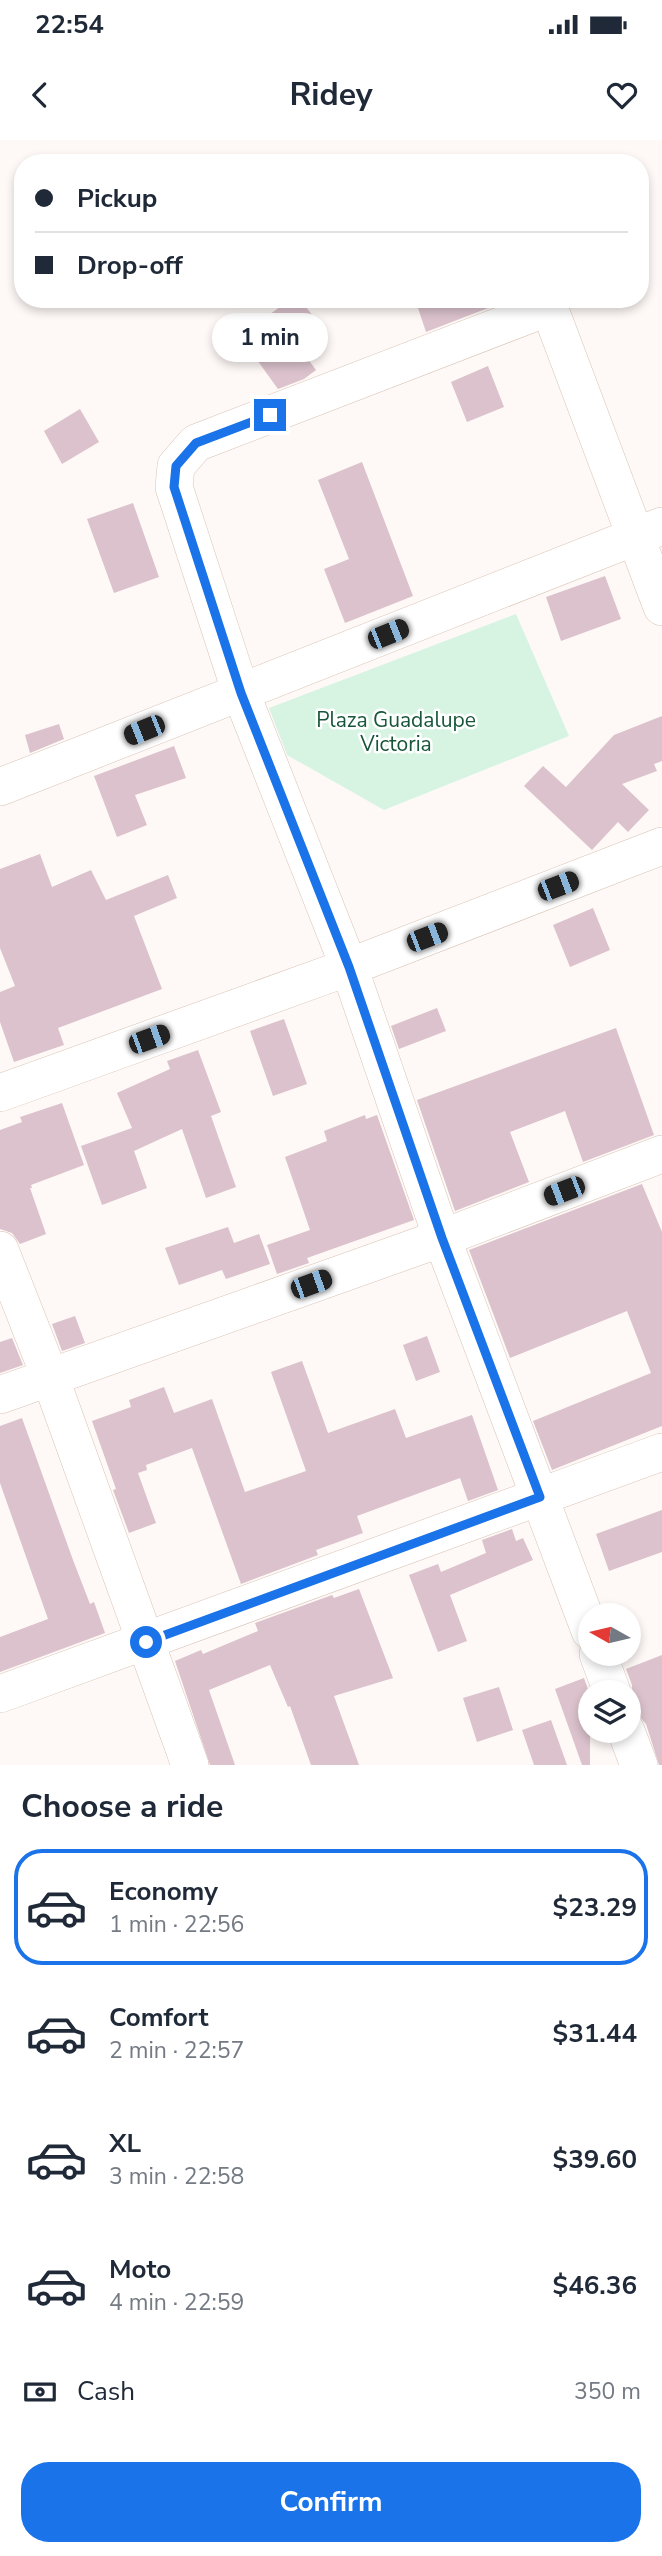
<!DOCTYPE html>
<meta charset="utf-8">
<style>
body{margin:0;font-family:"Nunito Sans",sans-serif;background:#f2f2f3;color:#1f2937;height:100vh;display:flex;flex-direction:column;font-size:26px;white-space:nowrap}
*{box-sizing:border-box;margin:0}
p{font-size:23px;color:#747a83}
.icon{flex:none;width:38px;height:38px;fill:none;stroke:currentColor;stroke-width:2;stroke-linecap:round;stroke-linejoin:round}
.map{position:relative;height:1625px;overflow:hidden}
.sheet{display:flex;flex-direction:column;background:#fff;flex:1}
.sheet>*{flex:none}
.guide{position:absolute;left:14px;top:14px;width:635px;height:154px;border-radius:28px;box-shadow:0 4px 10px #0003;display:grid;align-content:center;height:154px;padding:0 21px;background:#fff}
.needle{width:46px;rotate:278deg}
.buttons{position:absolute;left:578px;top:1463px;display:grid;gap:14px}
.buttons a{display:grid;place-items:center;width:63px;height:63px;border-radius:50%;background:#fff;box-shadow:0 4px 10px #0003;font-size:35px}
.end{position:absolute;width:32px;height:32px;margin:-16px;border:9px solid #1a73e8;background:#fff;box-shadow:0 0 0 4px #fff}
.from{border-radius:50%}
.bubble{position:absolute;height:49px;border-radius:24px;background:#fff;box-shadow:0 4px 10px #0003;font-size:23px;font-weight:700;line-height:49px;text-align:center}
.car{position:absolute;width:21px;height:42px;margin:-21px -10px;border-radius:9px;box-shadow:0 0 5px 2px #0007;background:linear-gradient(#222 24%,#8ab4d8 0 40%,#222 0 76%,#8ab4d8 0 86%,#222 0)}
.guide b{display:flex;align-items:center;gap:24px;height:66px;font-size:26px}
.guide b+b{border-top:2px solid #e0e1e3}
.guide i{width:18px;height:18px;background:#1f2937}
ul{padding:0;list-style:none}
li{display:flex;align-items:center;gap:21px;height:116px;margin:0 14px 10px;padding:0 7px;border:4px solid transparent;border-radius:28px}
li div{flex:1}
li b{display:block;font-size:26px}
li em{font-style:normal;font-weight:700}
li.active{border-color:#1a73e8}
li>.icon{width:63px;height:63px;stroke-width:1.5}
h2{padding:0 21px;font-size:32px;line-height:84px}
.pay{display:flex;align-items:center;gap:18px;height:77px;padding:0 21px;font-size:26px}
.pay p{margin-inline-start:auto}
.cta{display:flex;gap:14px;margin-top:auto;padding:14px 21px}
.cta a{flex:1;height:80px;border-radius:28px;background:#1a73e8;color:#fff;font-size:28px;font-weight:700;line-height:80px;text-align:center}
.status{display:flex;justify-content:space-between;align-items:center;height:49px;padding:0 35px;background:#fff;direction:ltr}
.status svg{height:19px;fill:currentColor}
header{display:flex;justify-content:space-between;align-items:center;height:91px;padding:0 21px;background:#fff;font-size:32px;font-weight:700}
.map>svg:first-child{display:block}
.green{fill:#d7f4e3}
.building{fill:#dbc2cc}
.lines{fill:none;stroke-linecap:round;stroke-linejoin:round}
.street-casing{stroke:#d9c3b5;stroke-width:38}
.street{stroke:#fff;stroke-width:37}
.route{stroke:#1a73e8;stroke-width:9}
.labels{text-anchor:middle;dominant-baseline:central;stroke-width:5;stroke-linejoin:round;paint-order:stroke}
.park-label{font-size:21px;fill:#185639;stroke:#fff}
</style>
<div class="status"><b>22:54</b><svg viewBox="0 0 49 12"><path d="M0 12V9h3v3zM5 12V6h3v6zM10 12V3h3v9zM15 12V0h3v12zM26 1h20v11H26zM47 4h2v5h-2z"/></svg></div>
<header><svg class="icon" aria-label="back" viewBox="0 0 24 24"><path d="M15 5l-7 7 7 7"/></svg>Ridey<svg class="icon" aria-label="heart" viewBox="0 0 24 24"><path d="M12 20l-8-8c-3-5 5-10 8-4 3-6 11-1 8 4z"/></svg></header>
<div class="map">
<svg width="662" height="1625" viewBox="0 0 662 1625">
<rect width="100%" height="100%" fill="#fef9f6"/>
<path class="green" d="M 516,474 L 569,596 L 384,670 L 287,615 L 269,568 Z"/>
<path class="building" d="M 291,159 L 300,159 L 319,184 L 296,203 L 316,230 L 304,239 L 278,249 L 244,202 L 250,199 L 245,192 Z
M 415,159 L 511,159 L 426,192 Z
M 488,226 L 504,267 L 467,282 L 451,242 Z
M 80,269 L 99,302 L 62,324 L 44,291 Z
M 362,322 L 413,456 L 345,483 L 324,429 L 349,419 L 318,340 Z
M 133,363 L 159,437 L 114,453 L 87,379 Z
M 605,436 L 621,479 L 561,501 L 546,457 Z
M 662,576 L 662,621 L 654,624 L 657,631 L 622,644 L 649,670 L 628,692 L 618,682 L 592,710 L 524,646 L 543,626 L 566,647 L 614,595 Z
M 59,584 L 64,599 L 30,613 L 25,595 Z
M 174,606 L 186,638 L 135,655 L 147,685 L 117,697 L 94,636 Z
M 40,714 L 52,747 L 91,730 L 106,760 L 168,735 L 177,758 L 134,776 L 162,849 L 58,888 L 64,905 L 14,922 L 0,882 L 0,852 L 15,846 L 0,808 L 0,729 Z
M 593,768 L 610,810 L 570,827 L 553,785 Z
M 437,868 L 446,891 L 399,909 L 391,886 Z
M 284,879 L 307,944 L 273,956 L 250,891 Z
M 616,888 L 654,995 L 583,1022 L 565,971 L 510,992 L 529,1042 L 455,1071 L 417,960 Z
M 198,910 L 221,972 L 211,976 L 236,1047 L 206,1058 L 182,989 L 134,1011 L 147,1048 L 102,1065 L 81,1006 L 132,988 L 117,953 L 170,929 L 167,921 Z
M 62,963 L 84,1025 L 31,1045 L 32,1048 L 30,1048 L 46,1094 L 20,1104 L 12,1093 L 0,1089 L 0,990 L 22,982 L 20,977 Z
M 365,975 L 366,979 L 377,975 L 414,1080 L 307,1118 L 309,1123 L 277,1134 L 267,1105 L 310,1090 L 285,1017 L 327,1001 L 324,991 Z
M 642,1044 L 662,1092 L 662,1286 L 552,1330 L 533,1281 L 651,1233 L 627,1171 L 510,1218 L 469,1110 Z
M 228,1087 L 234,1103 L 259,1094 L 270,1124 L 226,1139 L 222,1130 L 179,1145 L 165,1108 Z
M 75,1176 L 85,1203 L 62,1211 L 52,1184 Z
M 427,1196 L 440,1232 L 416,1241 L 403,1205 Z
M 12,1198 L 23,1225 L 0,1233 L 0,1202 Z
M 302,1221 L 328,1293 L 395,1269 L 406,1298 L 472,1275 L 498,1350 L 468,1361 L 460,1338 L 357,1376 L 363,1393 L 316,1410 L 318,1415 L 241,1444 L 192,1308 L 146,1325 L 147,1330 L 138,1333 L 156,1383 L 129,1393 L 113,1350 L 116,1349 L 92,1281 L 131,1267 L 129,1260 L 164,1247 L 174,1273 L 212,1259 L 245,1352 L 306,1331 L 271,1232 Z
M 22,1278 L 73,1420 L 90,1464 L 94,1462 L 105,1493 L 0,1532 L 0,1497 L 48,1479 L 0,1343 L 0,1286 Z
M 662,1370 L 662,1412 L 609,1431 L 596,1394 Z
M 512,1389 L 516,1401 L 523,1398 L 533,1420 L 450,1455 L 467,1501 L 438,1512 L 409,1435 L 438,1424 L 441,1432 L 486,1413 L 482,1400 Z
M 359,1449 L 393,1538 L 334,1556 L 359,1625 L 311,1625 L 290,1566 L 288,1567 L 270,1525 L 209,1550 L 235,1625 L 210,1625 L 175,1521 L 201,1510 L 203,1514 L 258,1491 L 255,1483 L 332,1455 L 334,1458 Z
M 662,1515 L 662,1625 L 659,1625 L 646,1584 L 637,1574 L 631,1558 L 632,1545 L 626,1529 Z
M 584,1538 L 590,1555 L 590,1625 L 582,1625 L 555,1549 Z
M 499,1547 L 513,1590 L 477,1602 L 463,1558 Z
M 551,1580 L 567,1625 L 534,1625 L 522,1590 Z"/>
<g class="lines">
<defs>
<path id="street" d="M 546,159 L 662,467
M 549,167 L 196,303 L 176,326 L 174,347 L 241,553 L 349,827 L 442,1098 L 590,1491
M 0,647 L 662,386
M 0,953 L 349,827 L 662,706
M 0,1110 L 50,1237 L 190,1625
M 0,1255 L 442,1098 L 662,1014
M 598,1514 L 612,1552
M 0,1554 L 662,1312
M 626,1591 L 639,1625"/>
</defs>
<use href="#street" class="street-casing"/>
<use href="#street" class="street"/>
</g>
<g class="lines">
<path class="route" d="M 146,1502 L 540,1357 L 442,1098 L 349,827 L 241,553 L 174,347 L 176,326 L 196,303 L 270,275"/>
</g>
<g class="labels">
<g class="park-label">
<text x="396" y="580">Plaza Guadalupe<tspan x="396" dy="24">Victoria</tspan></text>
</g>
</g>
</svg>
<div class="buttons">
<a><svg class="needle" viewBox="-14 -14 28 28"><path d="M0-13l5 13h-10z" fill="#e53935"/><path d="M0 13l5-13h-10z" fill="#747a83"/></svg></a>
<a><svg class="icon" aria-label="layers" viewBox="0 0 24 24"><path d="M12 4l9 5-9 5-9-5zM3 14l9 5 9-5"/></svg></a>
</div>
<i class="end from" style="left:146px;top:1502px"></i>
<i class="end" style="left:270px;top:275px"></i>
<div class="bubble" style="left:212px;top:173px;width:116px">1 min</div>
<i class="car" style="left:388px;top:494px;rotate:68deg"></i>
<i class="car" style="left:144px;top:590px;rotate:248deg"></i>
<i class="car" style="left:558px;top:746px;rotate:69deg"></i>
<i class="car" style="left:427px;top:797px;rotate:69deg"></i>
<i class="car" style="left:149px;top:899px;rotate:70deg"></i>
<i class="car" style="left:564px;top:1051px;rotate:249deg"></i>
<i class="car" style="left:311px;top:1144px;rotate:70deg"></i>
<div class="guide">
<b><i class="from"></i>Pickup</b>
<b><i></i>Drop-off</b>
</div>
</div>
<section class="sheet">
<h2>Choose a ride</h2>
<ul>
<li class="active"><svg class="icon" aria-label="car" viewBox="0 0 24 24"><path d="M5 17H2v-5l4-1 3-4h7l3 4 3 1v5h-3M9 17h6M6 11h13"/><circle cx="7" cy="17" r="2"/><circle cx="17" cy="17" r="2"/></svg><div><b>Economy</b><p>1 min · 22:56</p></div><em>$23.29</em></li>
<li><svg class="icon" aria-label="car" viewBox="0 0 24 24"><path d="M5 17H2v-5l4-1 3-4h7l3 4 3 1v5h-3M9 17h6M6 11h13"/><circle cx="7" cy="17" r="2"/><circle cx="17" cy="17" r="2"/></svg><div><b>Comfort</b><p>2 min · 22:57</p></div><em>$31.44</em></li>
<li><svg class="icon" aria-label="car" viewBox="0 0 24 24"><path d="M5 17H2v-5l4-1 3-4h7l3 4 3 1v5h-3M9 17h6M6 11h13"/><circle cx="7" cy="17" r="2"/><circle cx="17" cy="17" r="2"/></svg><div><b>XL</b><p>3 min · 22:58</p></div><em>$39.60</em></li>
<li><svg class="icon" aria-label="car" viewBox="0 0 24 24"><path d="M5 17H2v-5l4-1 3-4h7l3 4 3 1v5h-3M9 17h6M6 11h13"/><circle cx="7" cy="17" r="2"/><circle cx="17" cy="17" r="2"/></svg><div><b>Moto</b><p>4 min · 22:59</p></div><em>$46.36</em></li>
</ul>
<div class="pay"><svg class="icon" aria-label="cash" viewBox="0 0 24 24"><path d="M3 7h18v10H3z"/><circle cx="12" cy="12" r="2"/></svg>Cash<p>350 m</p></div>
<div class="cta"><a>Confirm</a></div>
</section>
